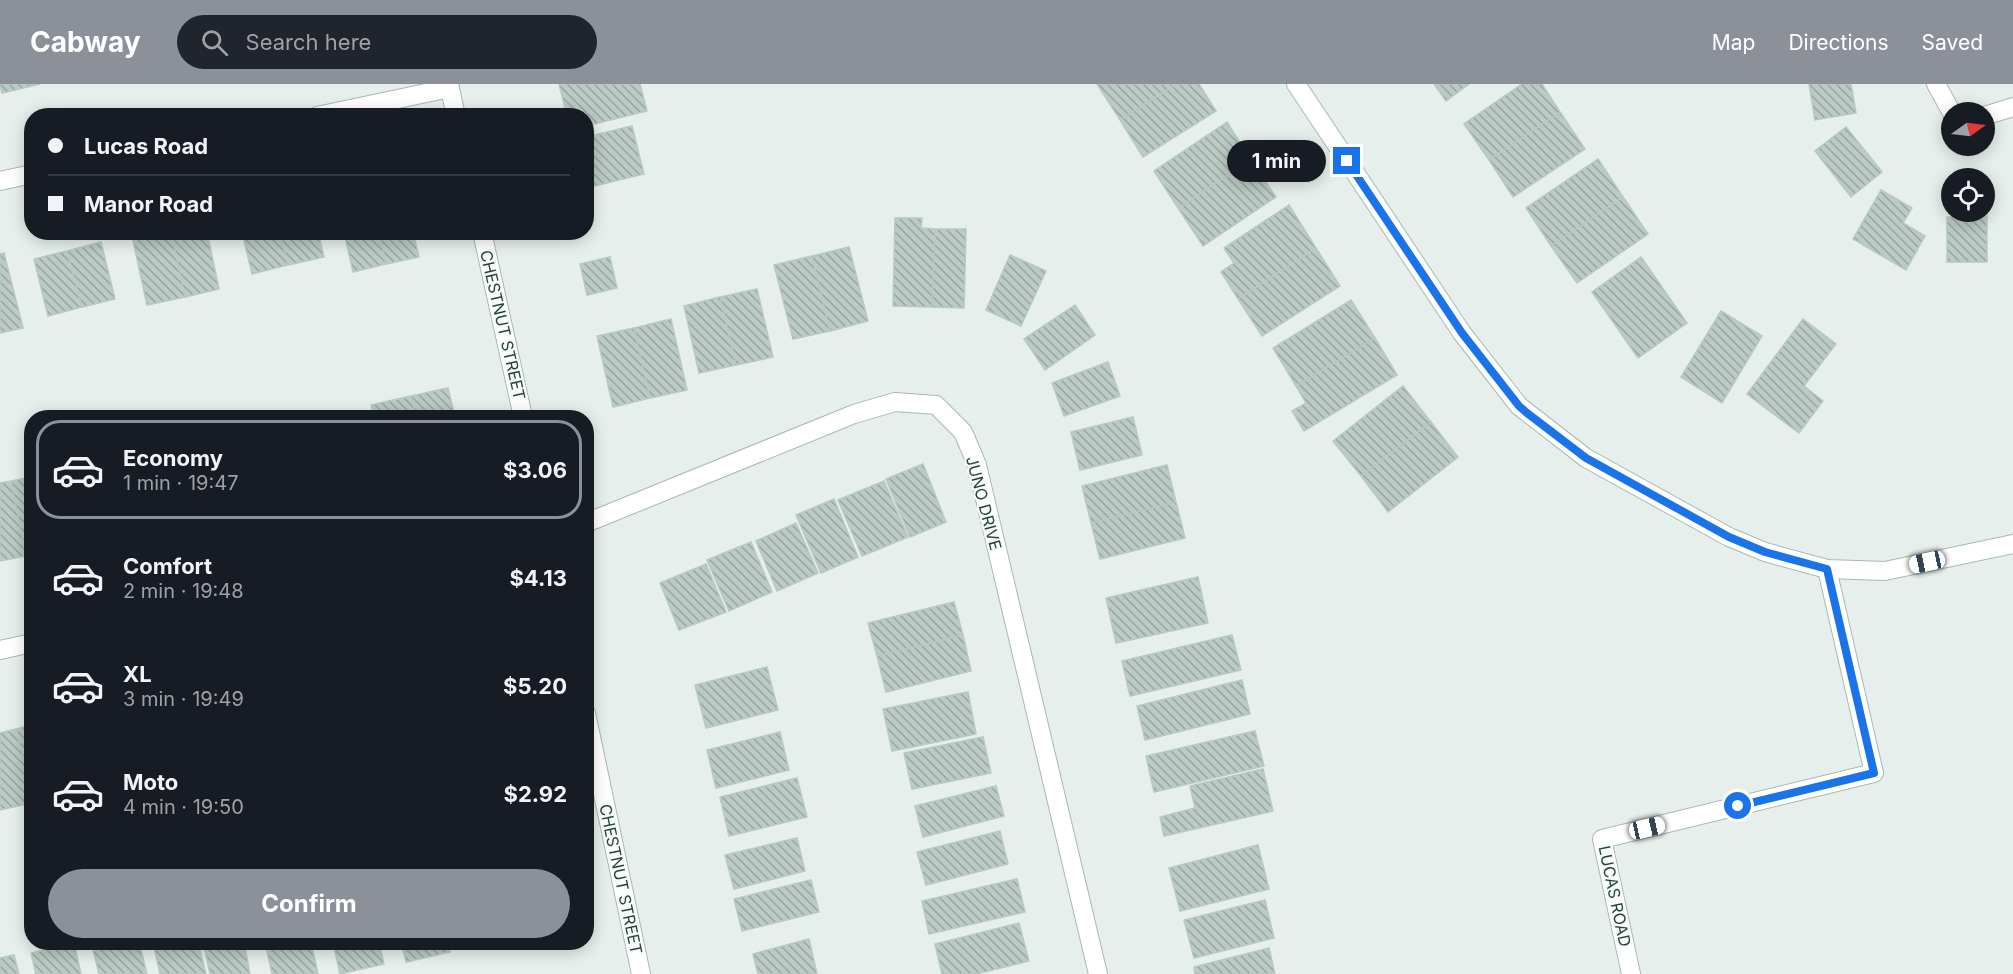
<!DOCTYPE html>
<meta charset="utf-8">
<style>
body{margin:0;font-family:Inter,sans-serif;background:#20242c;color:#f1f3f6;height:100vh;display:flex;flex-direction:column;font-size:22px;white-space:nowrap}
*{box-sizing:border-box;margin:0}
p{font-size:20px;color:#9ea1a6}
.icon{flex:none;width:33px;height:33px;fill:none;stroke:currentColor;stroke-width:2;stroke-linecap:round;stroke-linejoin:round}
.map{position:relative;flex:1;overflow:hidden}
.drawer{position:absolute;left:24px;top:326px;width:570px;height:540px;display:flex;flex-direction:column;background:#171b24;border-radius:24px;box-shadow:0 3px 15px #0003}
.drawer>*{flex:none}
.top-card{position:absolute;left:24px;top:24px;width:570px;height:132px;border-radius:24px;box-shadow:0 3px 15px #0003;display:grid;align-content:center;height:132px;padding:0 24px;background:#171b24}
.needle{width:39px;rotate:76deg}
.fabs{position:absolute;left:1941px;top:18px;display:grid;gap:12px}
.fabs a{display:grid;place-items:center;width:54px;height:54px;border-radius:50%;background:#171b24;box-shadow:0 3px 15px #0003;font-size:30px}
.end{position:absolute;width:27px;height:27px;margin:-14px;border:8px solid #1a73e8;background:#fff;box-shadow:0 0 0 3px #fff}
.from{border-radius:50%}
.bubble{position:absolute;height:42px;border-radius:21px;background:#171b24;box-shadow:0 3px 15px #0003;font-size:20px;font-weight:700;line-height:42px;text-align:center}
.car{position:absolute;width:18px;height:36px;margin:-18px -9px;border-radius:8px;box-shadow:0 0 4px 2px #0007;background:linear-gradient(#fff 24%,#345 0 40%,#fff 0 76%,#345 0 86%,#fff 0)}
.top-card b{display:flex;align-items:center;gap:21px;height:57px;font-size:22px}
.top-card b+b{border-top:2px solid #363941}
.top-card i{width:15px;height:15px;background:#f1f3f6}
ul{padding:10px 0 0;list-style:none}
li{display:flex;align-items:center;gap:18px;height:99px;margin:0 12px 9px;padding:0 12px;border:3px solid transparent;border-radius:24px}
li div{flex:1}
li b{display:block;font-size:22px}
li em{font-style:normal;font-weight:700}
li.current{border-color:#8c9099}
li>.icon{width:54px;height:54px;stroke-width:1.5}
.primary-button{display:flex;gap:12px;margin-top:auto;padding:12px 24px}
.primary-button a{flex:1;height:69px;border-radius:36px;background:#8c9099;color:#fff;font-size:24px;font-weight:700;line-height:69px;text-align:center}
header{display:flex;align-items:center;gap:36px;box-sizing:border-box;height:84px;padding:0 30px;background:#8c9099;color:#fff}
header strong{font-size:28px}
nav{display:flex;gap:33px;margin-inline-start:auto;font-size:21px}
.search{width:420px;height:54px;background:#20242c;display:flex;align-items:center;gap:15px;box-sizing:border-box;padding:0 21px;border-radius:33px;color:#9ea1a6;font-size:22px}
.map>svg:first-child{display:block}
.building{fill:url(#building-back-hatch);stroke:#b8c9c2;stroke-width:1.5}
.lines{fill:none;stroke-linecap:round;stroke-linejoin:round}
.street-casing{stroke:#a8b8b2;stroke-width:20}
.secondary-casing{stroke:#a4bbb3;stroke-width:20}
.street{stroke:#fff;stroke-width:18}
.secondary{stroke:#fff;stroke-width:18}
.route{stroke:#1a73e8;stroke-width:8}
.labels{text-anchor:middle;dominant-baseline:central;stroke-width:4.5;stroke-linejoin:round;paint-order:stroke}
.street-label{font-size:16px;fill:#24423a;stroke:#f7fbf9}
</style>
<header>
<strong>Cabway</strong>
<div class="search"><svg class="icon" aria-label="search" viewBox="0 0 24 24"><circle cx="10" cy="10" r="6"/><path d="M15 15l6 6"/></svg>Search here</div>
<nav><a>Map</a><a>Directions</a><a>Saved</a></nav>
</header>
<div class="map">
<svg width="2013" height="890" viewBox="0 0 2013 890">
<defs>
<pattern id="building-back-hatch" width="6" height="6" patternUnits="userSpaceOnUse" patternTransform="scale(1.5)"><rect width="6" height="6" fill="#bbcac4"/><path d="M-1 5l2 2M0 0l6 6M5-1l2 2" fill="none" stroke="#98a6a0"/></pattern>
</defs>
<rect width="100%" height="100%" fill="#e6efeb"/>
<path class="building" d="M 0,0 L 40,0 L 2,9 Z
M 559,0 L 640,0 L 647,27 L 586,42 L 586,32 L 567,32 Z
M 1097,0 L 1176,0 L 1120,36 Z
M 1176,0 L 1199,0 L 1216,27 L 1143,73 L 1120,36 Z
M 1434,0 L 1469,0 L 1446,17 Z
M 1522,0 L 1542,0 L 1560,28 L 1489,76 L 1464,40 Z
M 1809,0 L 1851,0 L 1856,29 L 1815,36 Z
M 1560,28 L 1585,65 L 1513,113 L 1489,76 Z
M 1227,38 L 1251,76 L 1178,124 L 1154,87 Z
M 632,42 L 644,90 L 586,104 L 586,53 Z
M 1846,43 L 1882,88 L 1851,113 L 1815,67 Z
M 1598,75 L 1623,113 L 1551,162 L 1526,124 Z
M 1251,76 L 1276,113 L 1203,162 L 1178,124 Z
M 1881,106 L 1912,124 L 1903,139 L 1925,152 L 1906,186 L 1853,155 Z
M 1623,113 L 1648,150 L 1577,199 L 1551,162 Z
M 1289,121 L 1316,164 L 1238,215 L 1221,188 L 1234,179 L 1224,164 Z
M 1987,132 L 1987,178 L 1947,178 L 1947,133 Z
M 895,134 L 922,134 L 921,144 L 935,145 L 932,223 L 893,222 Z
M 935,145 L 966,145 L 964,224 L 932,223 Z
M 147,148 L 171,148 L 185,213 L 147,221 L 132,152 Z
M 171,148 L 207,148 L 219,205 L 185,213 Z
M 242,148 L 280,148 L 288,181 L 252,190 Z
M 280,148 L 318,148 L 324,173 L 288,181 Z
M 344,148 L 379,148 L 386,180 L 353,188 Z
M 379,148 L 413,148 L 419,173 L 386,180 Z
M 101,158 L 115,215 L 82,223 L 67,167 Z
M 849,163 L 868,237 L 830,247 L 812,172 Z
M 1316,164 L 1340,202 L 1262,252 L 1238,215 Z
M 67,167 L 82,223 L 48,232 L 34,175 Z
M 4,169 L 23,244 L 0,249 L 0,170 Z
M 1010,171 L 1046,187 L 1021,242 L 986,226 Z
M 812,172 L 830,247 L 793,255 L 774,181 Z
M 610,173 L 617,204 L 587,211 L 580,180 Z
M 1641,173 L 1687,239 L 1638,274 L 1592,208 Z
M 757,205 L 773,273 L 736,281 L 720,213 Z
M 720,213 L 736,281 L 699,289 L 684,222 Z
M 1351,216 L 1375,254 L 1296,302 L 1273,264 Z
M 1075,221 L 1095,251 L 1045,286 L 1024,255 Z
M 1721,227 L 1762,252 L 1722,319 L 1681,293 Z
M 671,235 L 687,306 L 650,314 L 634,244 Z
M 1803,235 L 1836,260 L 1804,302 L 1823,317 L 1799,349 L 1747,310 Z
M 634,244 L 650,314 L 613,323 L 597,252 Z
M 1375,254 L 1397,291 L 1304,347 L 1292,327 L 1306,319 L 1296,302 Z
M 1108,278 L 1120,312 L 1064,332 L 1052,299 Z
M 1403,302 L 1431,338 L 1361,392 L 1333,357 Z
M 448,304 L 455,333 L 416,333 L 411,312 Z
M 411,312 L 416,333 L 374,333 L 371,321 Z
M 1133,333 L 1142,371 L 1080,386 L 1071,348 Z
M 1431,338 L 1458,373 L 1388,428 L 1361,392 Z
M 923,380 L 946,438 L 910,453 L 886,395 Z
M 1167,381 L 1176,418 L 1091,439 L 1082,402 Z
M 32,393 L 32,470 L 26,472 L 11,397 Z
M 11,397 L 26,472 L 0,477 L 0,399 Z
M 884,397 L 908,453 L 862,472 L 838,416 Z
M 834,415 L 858,473 L 821,489 L 796,431 Z
M 1176,418 L 1185,454 L 1100,475 L 1091,439 Z
M 796,439 L 818,489 L 777,507 L 756,457 Z
M 751,458 L 772,508 L 729,527 L 707,476 Z
M 706,480 L 726,528 L 679,546 L 660,499 Z
M 1198,493 L 1208,539 L 1116,559 L 1106,514 Z
M 954,518 L 963,551 L 877,572 L 868,539 Z
M 963,551 L 971,587 L 886,608 L 877,572 Z
M 1232,551 L 1241,586 L 1130,612 L 1122,577 Z
M 767,583 L 778,626 L 706,644 L 695,601 Z
M 1242,596 L 1250,630 L 1145,656 L 1137,622 Z
M 968,608 L 976,650 L 892,667 L 883,625 Z
M 32,641 L 32,710 L 16,645 Z
M 16,645 L 32,710 L 32,719 L 0,726 L 0,649 Z
M 1255,647 L 1264,682 L 1154,708 L 1146,672 Z
M 780,648 L 789,686 L 716,704 L 707,666 Z
M 983,653 L 991,689 L 912,705 L 904,669 Z
M 1263,685 L 1273,727 L 1164,752 L 1160,733 L 1195,724 L 1190,702 Z
M 797,694 L 807,733 L 729,752 L 720,713 Z
M 996,702 L 1004,732 L 923,753 L 915,722 Z
M 1000,747 L 1008,780 L 926,801 L 917,768 Z
M 797,754 L 805,787 L 734,805 L 725,771 Z
M 1258,761 L 1269,805 L 1180,827 L 1169,784 Z
M 1017,795 L 1025,828 L 929,850 L 922,817 Z
M 811,796 L 819,828 L 742,847 L 734,815 Z
M 1265,816 L 1274,854 L 1194,874 L 1184,836 Z
M 1019,839 L 1029,877 L 976,890 L 942,890 L 935,860 Z
M 809,855 L 817,890 L 758,890 L 753,870 Z
M 91,858 L 139,858 L 147,890 L 99,890 Z
M 153,858 L 198,858 L 206,890 L 160,890 Z
M 203,858 L 244,858 L 250,890 L 210,890 Z
M 265,858 L 311,858 L 318,890 L 272,890 Z
M 333,858 L 379,858 L 384,880 L 340,890 Z
M 401,858 L 448,858 L 450,868 L 406,878 Z
M 74,859 L 81,890 L 36,890 L 31,869 Z
M 1269,864 L 1275,890 L 1195,890 L 1194,883 Z
M 14,871 L 19,890 L 0,890 L 0,874 Z"/>
<g class="lines">
<defs>
<path id="street" d="M 449,0 L 456,32
M 1936,0 L 1952,29
M 317,32 L 450,4
M 1984,32 L 2013,23
M 0,97 L 32,90
M 482,148 L 523,333
M 586,439 L 854,330 L 895,318 L 936,321 L 963,348 L 977,381 L 1098,890
M 0,566 L 32,559
M 586,629 L 641,890
M 1631,890 L 1602,755 L 1874,689 L 1827,485"/>
<path id="secondary" d="M 1296,0 L 1462,249 L 1519,322 L 1586,374 L 1729,453 L 1765,468 L 1827,485 L 1885,487 L 2013,460"/>
</defs>
<use href="#street" class="street-casing"/>
<use href="#secondary" class="secondary-casing"/>
<use href="#street" class="street"/>
<use href="#secondary" class="secondary"/>
</g>
<g class="lines">
<path class="route" d="M 1347,77 L 1462,249 L 1519,322 L 1527,329 L 1586,374 L 1729,453 L 1765,468 L 1827,485 L 1874,689 L 1738,722"/>
</g>
<g class="labels">
<g class="street-label">
<text transform="translate(503 241) rotate(77)">CHESTNUT STREET</text>
<text transform="translate(984 419) rotate(75)">JUNO DRIVE</text>
<text transform="translate(621 795) rotate(78)">CHESTNUT STREET</text>
<text transform="translate(1615 812) rotate(78)">LUCAS ROAD</text>
</g>
</g>
</svg>
<div class="fabs">
<a><svg class="needle" viewBox="-14 -14 28 28"><path d="M0-13l5 13h-10z" fill="#e53935"/><path d="M0 13l5-13h-10z" fill="#9ea1a6"/></svg></a>
<a><svg class="icon" aria-label="locate" viewBox="0 0 24 24"><circle cx="12" cy="12" r="6"/><path d="M12 2v4M12 18v4M2 12h4M18 12h4"/></svg></a>
</div>
<i class="end from" style="left:1738px;top:722px"></i>
<i class="end" style="left:1347px;top:77px"></i>
<div class="bubble" style="left:1227px;top:56px;width:99px">1 min</div>
<i class="car" style="left:1927px;top:478px;rotate:258deg"></i>
<i class="car" style="left:1647px;top:744px;rotate:77deg"></i>
<div class="top-card">
<b><i class="from"></i>Lucas Road</b>
<b><i></i>Manor Road</b>
</div>
<section class="drawer">
<ul>
<li class="current"><svg class="icon" aria-label="car" viewBox="0 0 24 24"><path d="M5 17H2v-5l4-1 3-4h7l3 4 3 1v5h-3M9 17h6M6 11h13"/><circle cx="7" cy="17" r="2"/><circle cx="17" cy="17" r="2"/></svg><div><b>Economy</b><p>1 min · 19:47</p></div><em>$3.06</em></li>
<li><svg class="icon" aria-label="car" viewBox="0 0 24 24"><path d="M5 17H2v-5l4-1 3-4h7l3 4 3 1v5h-3M9 17h6M6 11h13"/><circle cx="7" cy="17" r="2"/><circle cx="17" cy="17" r="2"/></svg><div><b>Comfort</b><p>2 min · 19:48</p></div><em>$4.13</em></li>
<li><svg class="icon" aria-label="car" viewBox="0 0 24 24"><path d="M5 17H2v-5l4-1 3-4h7l3 4 3 1v5h-3M9 17h6M6 11h13"/><circle cx="7" cy="17" r="2"/><circle cx="17" cy="17" r="2"/></svg><div><b>XL</b><p>3 min · 19:49</p></div><em>$5.20</em></li>
<li><svg class="icon" aria-label="car" viewBox="0 0 24 24"><path d="M5 17H2v-5l4-1 3-4h7l3 4 3 1v5h-3M9 17h6M6 11h13"/><circle cx="7" cy="17" r="2"/><circle cx="17" cy="17" r="2"/></svg><div><b>Moto</b><p>4 min · 19:50</p></div><em>$2.92</em></li>
</ul>
<div class="primary-button"><a>Confirm</a></div>
</section>
</div>
